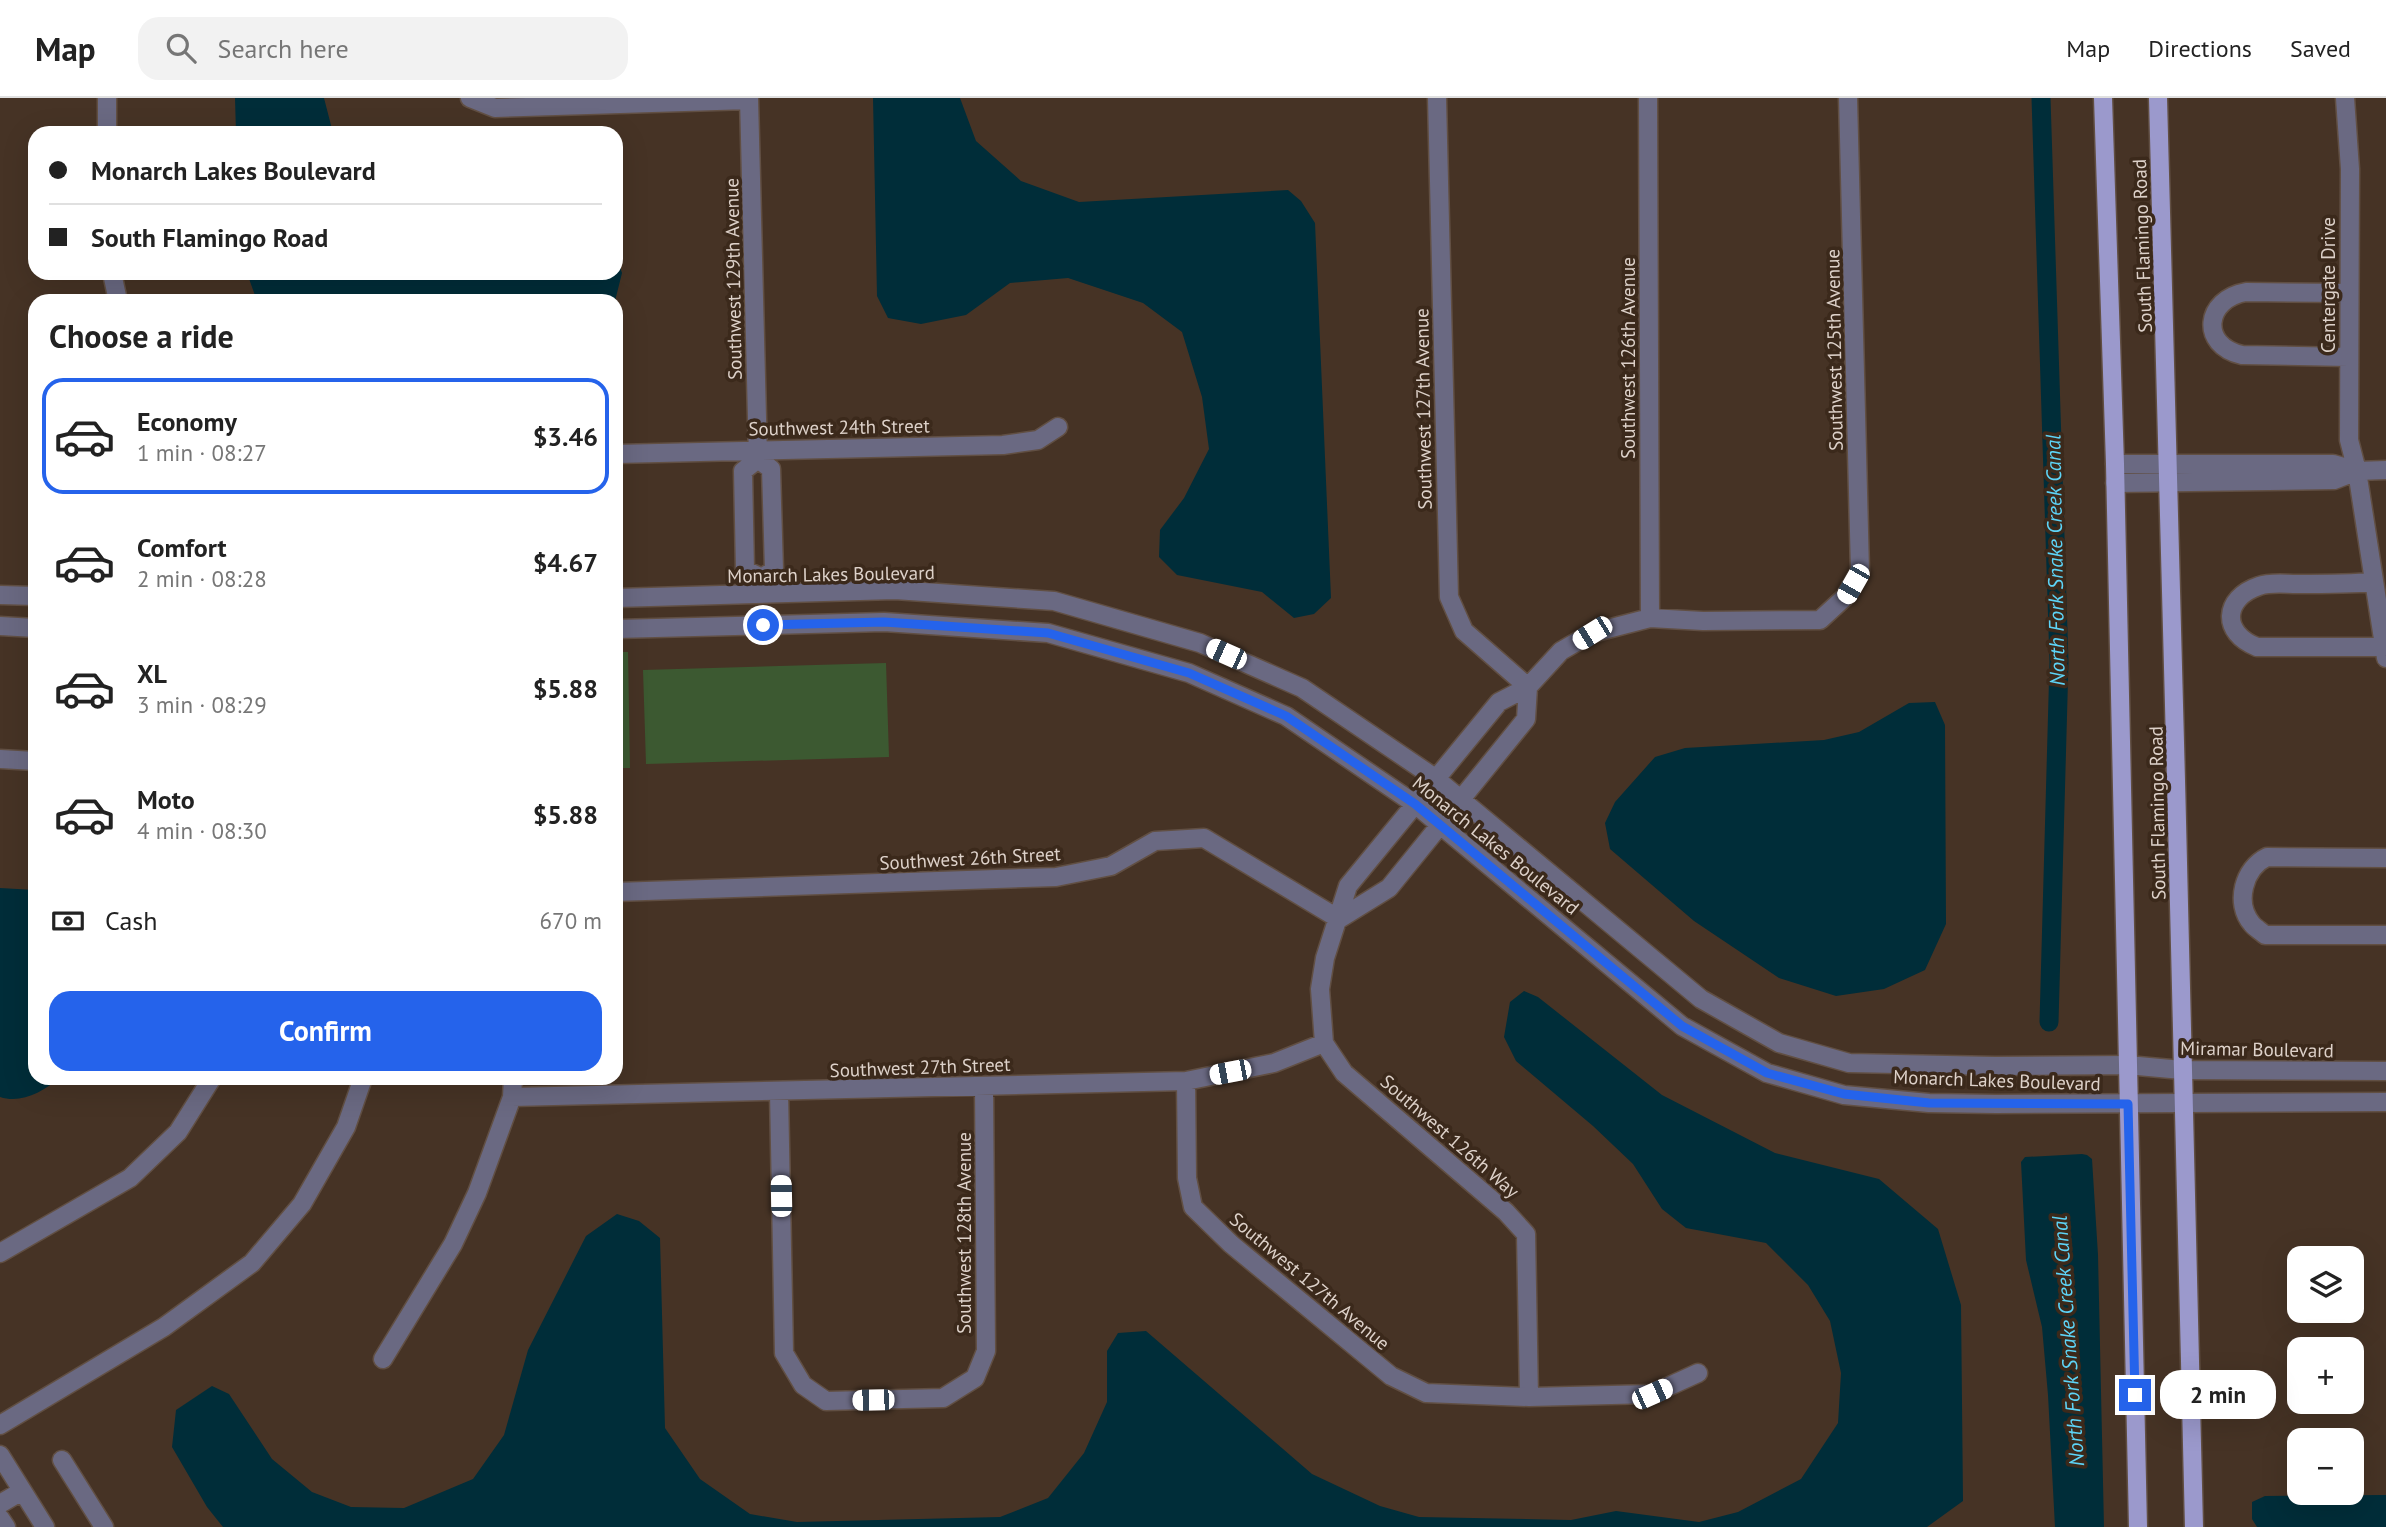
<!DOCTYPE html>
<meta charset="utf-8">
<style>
body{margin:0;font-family:"PT Sans",sans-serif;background:#f2f2f2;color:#222;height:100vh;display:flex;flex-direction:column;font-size:26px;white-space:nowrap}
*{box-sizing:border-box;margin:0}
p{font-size:23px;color:#767676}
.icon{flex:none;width:38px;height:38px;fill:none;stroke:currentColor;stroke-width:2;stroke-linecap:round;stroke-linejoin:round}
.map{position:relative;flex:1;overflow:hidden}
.drawer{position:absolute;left:28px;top:196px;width:595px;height:791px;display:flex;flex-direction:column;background:#fff;border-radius:21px;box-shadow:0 7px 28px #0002}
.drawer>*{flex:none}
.hud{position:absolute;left:28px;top:28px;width:595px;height:154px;border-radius:21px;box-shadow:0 7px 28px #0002;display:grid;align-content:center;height:154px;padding:0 21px;background:#fff}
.controls{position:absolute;left:2287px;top:1148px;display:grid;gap:14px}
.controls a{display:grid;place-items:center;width:77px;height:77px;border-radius:14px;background:#fff;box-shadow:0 7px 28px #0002;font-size:35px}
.end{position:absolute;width:32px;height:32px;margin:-16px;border:9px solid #2563eb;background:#fff;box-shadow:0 0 0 4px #fff}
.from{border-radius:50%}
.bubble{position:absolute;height:49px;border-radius:21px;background:#fff;box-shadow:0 7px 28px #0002;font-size:23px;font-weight:800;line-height:49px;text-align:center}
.car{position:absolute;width:21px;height:42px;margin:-21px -10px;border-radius:9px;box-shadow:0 0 5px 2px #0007;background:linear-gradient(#fff 24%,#345 0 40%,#fff 0 76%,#345 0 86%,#fff 0)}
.hud b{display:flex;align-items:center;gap:24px;height:66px;font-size:26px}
.hud b+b{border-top:2px solid #e0e0e0}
.hud i{width:18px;height:18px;background:#222}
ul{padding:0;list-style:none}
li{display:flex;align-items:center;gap:21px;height:116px;margin:0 14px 10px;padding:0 7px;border:4px solid transparent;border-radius:21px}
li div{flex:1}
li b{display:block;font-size:26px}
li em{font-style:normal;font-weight:800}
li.active{border-color:#2563eb}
li>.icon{width:63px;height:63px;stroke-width:1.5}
h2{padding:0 21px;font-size:32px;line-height:84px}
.pay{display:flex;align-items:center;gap:18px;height:77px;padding:0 21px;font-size:26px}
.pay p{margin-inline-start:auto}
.cta{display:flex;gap:14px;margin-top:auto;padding:14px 21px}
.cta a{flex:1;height:80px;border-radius:21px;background:#2563eb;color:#fff;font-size:28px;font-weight:800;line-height:80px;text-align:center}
header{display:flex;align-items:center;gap:42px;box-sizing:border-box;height:98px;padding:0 35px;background:#fff;border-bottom:2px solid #e0e0e0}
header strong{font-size:33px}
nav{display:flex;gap:38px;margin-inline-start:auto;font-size:24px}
.search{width:490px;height:63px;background:#f2f2f2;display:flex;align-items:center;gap:18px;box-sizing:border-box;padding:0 24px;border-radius:21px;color:#767676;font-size:26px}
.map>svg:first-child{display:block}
.green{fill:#3c5931}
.water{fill:#002d39}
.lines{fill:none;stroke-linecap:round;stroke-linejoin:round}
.canal{stroke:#002d39;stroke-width:19}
.minor-casing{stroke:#614f43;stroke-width:21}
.major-casing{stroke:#614f43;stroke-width:21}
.minor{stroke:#6a6982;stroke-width:18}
.major{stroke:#9b99cc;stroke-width:18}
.route{stroke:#2563eb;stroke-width:9}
.labels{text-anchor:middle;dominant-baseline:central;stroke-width:7;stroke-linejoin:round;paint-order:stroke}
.street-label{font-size:19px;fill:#ddd1c9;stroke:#3b291b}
.water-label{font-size:21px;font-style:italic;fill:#5dd4f7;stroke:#3b291b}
</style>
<header>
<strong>Map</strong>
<div class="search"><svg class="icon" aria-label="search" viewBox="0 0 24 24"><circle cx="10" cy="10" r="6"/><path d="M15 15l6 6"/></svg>Search here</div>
<nav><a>Map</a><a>Directions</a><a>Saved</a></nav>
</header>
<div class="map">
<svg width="2386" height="1429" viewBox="0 0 2386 1429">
<rect width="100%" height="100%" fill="#463325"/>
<path class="green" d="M 616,554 L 628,554 L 630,670 L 616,670 Z
M 886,565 L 889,659 L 646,666 L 643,572 Z"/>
<path class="water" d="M 235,0 L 324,0 L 333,35 L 236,35 Z
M 873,0 L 960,0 L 976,43 L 1021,83 L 1079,104 L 1288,92 L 1301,103 L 1315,125 L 1331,500 L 1314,516 L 1294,520 L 1262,494 L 1177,477 L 1159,459 L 1160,432 L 1184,400 L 1209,351 L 1202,299 L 1182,234 L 1143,205 L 1068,180 L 1010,185 L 966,217 L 921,226 L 888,220 L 877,198 Z
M 616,157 L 622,175 L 615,203 L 257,203 L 247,175 L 616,175 Z
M 1935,604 L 1945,627 L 1946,826 L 1925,872 L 1884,891 L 1836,898 L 1779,880 L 1694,823 L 1610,751 L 1605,725 L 1615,704 L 1655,659 L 1685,650 L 1824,642 L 1859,634 L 1909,605 Z
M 0,790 L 35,792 L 35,980 L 59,980 C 43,994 21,1006 0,999 Z
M 1524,893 L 1538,899 L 1662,997 L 1775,1055 L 1879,1081 L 1938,1131 L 1961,1207 L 1963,1403 L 1927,1429 L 223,1429 L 207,1409 L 172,1349 L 176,1312 L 212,1288 L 229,1296 L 272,1361 L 312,1394 L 351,1409 L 404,1410 L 473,1381 L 504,1337 L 528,1252 L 586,1138 L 617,1116 L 639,1123 L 660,1140 L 665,1330 L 700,1381 L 750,1416 L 797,1424 L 1000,1419 L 1048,1400 L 1084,1355 L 1107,1304 L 1107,1253 L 1118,1235 L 1146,1233 L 1312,1376 L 1380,1408 L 1419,1419 L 1571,1422 L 1616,1413 L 1699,1424 L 1738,1414 L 1801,1381 L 1838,1325 L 1841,1275 L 1830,1223 L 1808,1187 L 1766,1145 L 1686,1130 L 1662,1111 L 1633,1066 L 1593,1028 L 1516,963 L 1504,939 L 1510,904 Z
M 2082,1056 L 2087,1057 L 2092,1061 L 2098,1157 L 2104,1429 L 2055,1429 L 2048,1297 L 2042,1229 L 2026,1162 L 2021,1064 L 2025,1059 Z
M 2386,1397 L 2386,1429 L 2257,1429 L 2252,1421 L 2252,1404 L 2265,1398 Z"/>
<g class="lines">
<path class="canal" d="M 2041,0 L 2059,564 L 2049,924"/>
<defs>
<path id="minor" d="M 107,0 L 107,35
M 470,0 L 495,10 L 749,2
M 749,0 L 758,360
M 1437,0 L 1449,499 L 1464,533 L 1528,589
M 1648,0 L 1650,520
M 2345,0 L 2350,71 L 2349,342 L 2357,373 L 2386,560
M 112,175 L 118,203
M 2348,259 L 2242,257 C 2199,247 2205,201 2246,194 L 2349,195
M 616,356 L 1003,347 L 1038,342 L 1058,329
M 758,361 L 771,371 L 774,472 L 762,480 L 745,472 L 743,373 Z
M 2115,366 L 2333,366 L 2357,373 L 2386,372
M 2115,385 L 2334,382 L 2357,373
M 2374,484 C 2349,486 2323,486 2297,486 C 2285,486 2270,484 2259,488 C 2223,500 2221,535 2257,549 L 2384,549
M 0,497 L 35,498
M 616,500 L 895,492 L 1054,503 L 1200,545 L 1302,590 L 1435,680 L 1701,901 L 1779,945 L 1849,965 L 1995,968 L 2127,967 L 2182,972 L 2386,973
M 0,528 L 35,530
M 616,531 L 884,524 L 1048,535 L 1189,575 L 1286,618 L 1415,706 L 1682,928 L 1767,975 L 1844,997 L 1929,1005 L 1996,1006 L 2386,1004
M 0,661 L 35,663
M 2386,760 L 2267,759 C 2244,770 2234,805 2252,826 C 2255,830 2261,833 2265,837 L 2386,837
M 616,794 L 1056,779 L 1111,768 L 1155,743 L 1204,740 L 1339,821
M 1339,821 L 1389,790 L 1526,621 L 1528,589
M 1186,983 L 1187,1080 L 1193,1109 L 1231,1146 L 1391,1278 L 1426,1295 L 1529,1299 L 1652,1296 L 1698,1275
M 779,994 L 784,1255 L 803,1287 L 826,1303 L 943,1300 L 975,1280 L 986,1253 L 984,988
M 512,999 L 1186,983 L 1274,965 L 1324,945
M 0,1155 L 130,1080 L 178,1034 L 212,980
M 383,1261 L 453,1146 L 477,1095 L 512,999 L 513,980
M 1529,1299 L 1526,1136 L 1506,1114 L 1344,975 L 1324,945 L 1320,891 L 1325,860 L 1348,788 L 1499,604 L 1528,589 L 1561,553 L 1592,535 L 1650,520 L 1703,523 L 1820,522 L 1845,499 L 1860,473 L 1848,0
M 0,1327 L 164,1229 L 252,1165 L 302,1106 L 346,1029 L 363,980
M 0,1357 L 45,1429
M 62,1362 L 104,1429
M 0,1406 L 22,1393
M 0,1420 L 6,1429"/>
<path id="major" d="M 2103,0 L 2115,366 L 2138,1429
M 2158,0 C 2174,476 2180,953 2194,1429"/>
</defs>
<use href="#minor" class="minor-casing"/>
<use href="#major" class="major-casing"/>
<use href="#minor" class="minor"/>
<use href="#major" class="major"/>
</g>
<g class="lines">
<path class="route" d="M 763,527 L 884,524 L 1048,535 L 1189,575 L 1286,618 L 1415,706 L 1682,928 L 1767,975 L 1844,996 L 1929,1005 L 2128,1006 L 2135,1297"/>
</g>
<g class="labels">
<g class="street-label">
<text transform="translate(2142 148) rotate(-92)">South Flamingo Road</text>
<text transform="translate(733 181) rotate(-91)">Southwest 129th Avenue</text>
<text transform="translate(2328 187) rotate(-90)">Centergate Drive</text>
<text transform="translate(1834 252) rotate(-91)">Southwest 125th Avenue</text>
<text transform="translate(1628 260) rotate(-90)">Southwest 126th Avenue</text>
<text transform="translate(1423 311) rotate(-91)">Southwest 127th Avenue</text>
<text transform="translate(839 329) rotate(-1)">Southwest 24th Street</text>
<text transform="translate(831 476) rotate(-1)">Monarch Lakes Boulevard</text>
<text transform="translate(2157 715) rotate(-91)">South Flamingo Road</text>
<text transform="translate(1496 747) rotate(39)">Monarch Lakes Boulevard</text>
<text transform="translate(970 760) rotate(-3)">Southwest 26th Street</text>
<text transform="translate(2257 951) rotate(1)">Miramar Boulevard</text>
<text transform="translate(920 969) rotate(-2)">Southwest 27th Street</text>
<text transform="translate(1997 982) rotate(2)">Monarch Lakes Boulevard</text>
<text transform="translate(1450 1038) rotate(41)">Southwest 126th Way</text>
<text transform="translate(964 1135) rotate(-90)">Southwest 128th Avenue</text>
<text transform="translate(1310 1183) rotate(40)">Southwest 127th Avenue</text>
</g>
<g class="water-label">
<text transform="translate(2055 462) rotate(-91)">North Fork Snake Creek Canal</text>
<text transform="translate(2068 1243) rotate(-94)">North Fork Snake Creek Canal</text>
</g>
</g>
</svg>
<div class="controls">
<a><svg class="icon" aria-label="layers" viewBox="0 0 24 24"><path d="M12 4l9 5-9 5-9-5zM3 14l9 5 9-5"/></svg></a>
<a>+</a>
<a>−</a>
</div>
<i class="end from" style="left:763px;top:527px"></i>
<i class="end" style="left:2135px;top:1297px"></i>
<div class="bubble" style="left:2160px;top:1272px;width:116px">2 min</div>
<i class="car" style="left:1853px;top:486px;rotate:210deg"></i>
<i class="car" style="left:1592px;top:535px;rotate:238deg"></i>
<i class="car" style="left:1226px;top:556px;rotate:294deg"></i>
<i class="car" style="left:1230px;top:974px;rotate:259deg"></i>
<i class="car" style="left:781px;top:1098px;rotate:359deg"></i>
<i class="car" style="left:1652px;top:1296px;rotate:66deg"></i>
<i class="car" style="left:873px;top:1302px;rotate:269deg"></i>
<div class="hud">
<b><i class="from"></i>Monarch Lakes Boulevard</b>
<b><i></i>South Flamingo Road</b>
</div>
<section class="drawer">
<h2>Choose a ride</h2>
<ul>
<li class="active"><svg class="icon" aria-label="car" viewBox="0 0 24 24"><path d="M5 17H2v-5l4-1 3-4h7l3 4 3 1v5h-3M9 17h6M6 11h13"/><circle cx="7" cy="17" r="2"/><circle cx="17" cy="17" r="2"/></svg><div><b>Economy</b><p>1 min · 08:27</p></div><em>$3.46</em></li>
<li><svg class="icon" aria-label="car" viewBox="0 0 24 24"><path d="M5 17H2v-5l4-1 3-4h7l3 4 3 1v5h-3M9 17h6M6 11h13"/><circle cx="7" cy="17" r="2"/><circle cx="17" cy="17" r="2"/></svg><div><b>Comfort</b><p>2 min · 08:28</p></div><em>$4.67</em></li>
<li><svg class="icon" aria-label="car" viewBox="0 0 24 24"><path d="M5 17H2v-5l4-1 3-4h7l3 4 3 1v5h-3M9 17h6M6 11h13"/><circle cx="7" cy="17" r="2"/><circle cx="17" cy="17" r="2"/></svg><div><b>XL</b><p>3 min · 08:29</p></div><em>$5.88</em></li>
<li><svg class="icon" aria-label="car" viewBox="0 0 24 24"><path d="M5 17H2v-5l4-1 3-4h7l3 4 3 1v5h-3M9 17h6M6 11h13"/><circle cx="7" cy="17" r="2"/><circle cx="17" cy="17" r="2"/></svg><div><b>Moto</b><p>4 min · 08:30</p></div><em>$5.88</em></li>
</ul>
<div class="pay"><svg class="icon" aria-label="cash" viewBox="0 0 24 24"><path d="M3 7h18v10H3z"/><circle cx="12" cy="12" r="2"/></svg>Cash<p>670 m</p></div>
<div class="cta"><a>Confirm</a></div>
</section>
</div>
